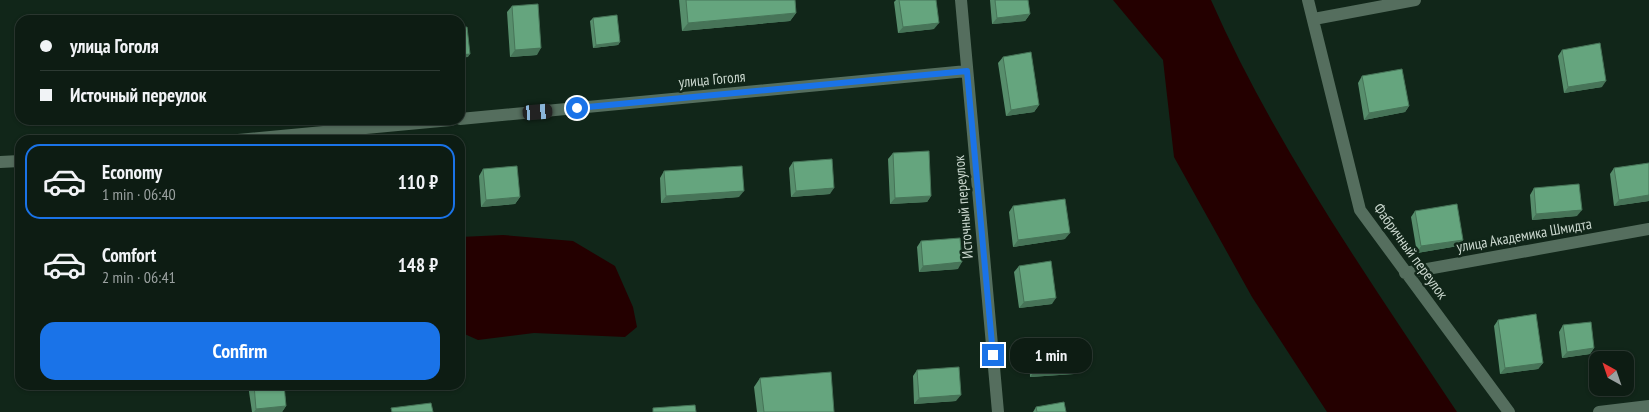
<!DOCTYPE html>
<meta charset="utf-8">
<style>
body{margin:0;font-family:"PT Sans Narrow",sans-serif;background:#16251c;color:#f1f3f6;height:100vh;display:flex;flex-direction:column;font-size:19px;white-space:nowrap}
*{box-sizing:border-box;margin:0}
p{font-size:16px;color:#9aa1a0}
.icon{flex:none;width:28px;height:28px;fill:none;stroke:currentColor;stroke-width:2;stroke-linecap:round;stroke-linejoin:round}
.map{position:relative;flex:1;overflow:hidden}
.panel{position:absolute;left:15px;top:135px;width:450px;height:255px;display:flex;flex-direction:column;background:#0d1c13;border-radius:15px;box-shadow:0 1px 4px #0004,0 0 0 1px #2d3a33}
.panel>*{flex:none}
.top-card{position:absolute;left:15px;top:15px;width:450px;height:110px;border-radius:15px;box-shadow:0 1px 4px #0004,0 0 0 1px #2d3a33;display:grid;align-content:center;height:110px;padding:0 25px;background:#0d1c13}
.needle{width:32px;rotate:320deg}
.controls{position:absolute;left:1589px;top:351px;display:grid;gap:10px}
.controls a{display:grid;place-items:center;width:45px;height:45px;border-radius:10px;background:#0d1c13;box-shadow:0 1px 4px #0004,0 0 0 1px #2d3a33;font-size:25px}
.end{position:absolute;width:22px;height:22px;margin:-11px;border:6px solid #1a73e8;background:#fff;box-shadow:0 0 0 2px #fff}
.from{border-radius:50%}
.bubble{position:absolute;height:35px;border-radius:15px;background:#0d1c13;box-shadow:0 1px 4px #0004,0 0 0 1px #2d3a33;font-size:16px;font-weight:700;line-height:35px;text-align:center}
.car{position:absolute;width:15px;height:30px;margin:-15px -8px;border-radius:6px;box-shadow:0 0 4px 1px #0007;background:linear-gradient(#222 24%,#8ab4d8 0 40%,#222 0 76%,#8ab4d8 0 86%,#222 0)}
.top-card b{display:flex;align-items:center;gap:18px;height:48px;font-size:19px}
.top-card b+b{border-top:1px solid #2d3a33}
.top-card i{width:12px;height:12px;background:#f1f3f6}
ul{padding:9px 0 0;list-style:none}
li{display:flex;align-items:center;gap:15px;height:75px;margin:0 10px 8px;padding:0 15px;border:2px solid transparent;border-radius:15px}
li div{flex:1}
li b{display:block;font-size:19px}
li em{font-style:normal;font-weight:700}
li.selected{border-color:#1a73e8}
li>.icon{width:45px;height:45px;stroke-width:1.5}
.action{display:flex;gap:10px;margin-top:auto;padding:10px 25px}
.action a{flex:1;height:58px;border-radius:15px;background:#1a73e8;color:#fff;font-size:20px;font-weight:700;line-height:58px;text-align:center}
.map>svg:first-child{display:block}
.water{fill:#240000}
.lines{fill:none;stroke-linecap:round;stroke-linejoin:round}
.minor{stroke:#556e5e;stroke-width:12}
.wall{fill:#578e6c}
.shaded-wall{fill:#477458}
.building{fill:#65a57e;stroke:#477458}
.route{stroke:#1a73e8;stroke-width:6}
.labels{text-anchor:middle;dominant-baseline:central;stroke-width:5;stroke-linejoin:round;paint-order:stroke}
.street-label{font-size:15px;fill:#cbd8cf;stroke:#112619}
</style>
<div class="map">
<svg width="1649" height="412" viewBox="0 0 1649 412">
<rect width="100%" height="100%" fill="#112619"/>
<path class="water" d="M 1113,0 L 1211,0 C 1276,147 1369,279 1457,412 L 1327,412 L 1252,297 L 1174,157 L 1163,60 Z
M 503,235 L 573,241 L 615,266 L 633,307 L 637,327 L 625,337 L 534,333 L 478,340 L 460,332 L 460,237 Z"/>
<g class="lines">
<path class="minor" d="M 961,0 L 998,412
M 1308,0 L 1360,210 L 1509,412
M 1314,19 L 1415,0
M 460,119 L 967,71
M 238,140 L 451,120
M 0,162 L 20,161
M 1405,273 L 1649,229
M 1599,412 L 1649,406"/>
</g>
<path class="wall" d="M 679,0 L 795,0 L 796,13 L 790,21 L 682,31 Z
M 896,0 L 899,0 L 934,29 L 898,33 L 894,2 Z
M 990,0 L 1028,0 L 1030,14 L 1025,21 L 992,24 Z
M 512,6 L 537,55 L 510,57 L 507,12 Z
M 593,18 L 620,42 L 618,45 L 593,48 L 590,21 Z
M 1562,50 L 1602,87 L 1564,93 L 1558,56 Z
M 1003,57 L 1039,105 L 1034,112 L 1006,116 L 998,63 Z
M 1362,76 L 1409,106 L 1405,112 L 1364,120 L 1358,83 Z
M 893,153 L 931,196 L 927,202 L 890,204 L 888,159 Z
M 793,162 L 830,194 L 791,197 L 789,168 Z
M 1649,163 L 1649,201 L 1614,206 L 1610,174 L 1614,168 Z
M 483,169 L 520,197 L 515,204 L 481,207 L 479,176 Z
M 664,171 L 739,197 L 661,203 L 660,178 Z
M 1534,188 L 1577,216 L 1532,220 L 1530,195 Z
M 1013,206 L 1065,239 L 1013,247 L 1009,212 Z
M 1415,211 L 1463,240 L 1458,246 L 1417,253 L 1411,217 Z
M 921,241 L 958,269 L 919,272 L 917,247 Z
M 1019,266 L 1052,304 L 1019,308 L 1014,272 Z
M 1498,320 L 1543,363 L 1538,369 L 1500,374 L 1494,326 Z
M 1563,325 L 1594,348 L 1590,354 L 1562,358 L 1559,332 Z
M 1033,343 L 1074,374 L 1030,377 L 1029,349 Z
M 917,370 L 956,401 L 914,404 L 913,376 Z
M 760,378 L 834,412 L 757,412 L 754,387 Z
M 248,385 L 284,385 L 286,406 L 282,412 L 252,412 Z
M 1036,407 L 1066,412 L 1033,412 Z"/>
<path class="shaded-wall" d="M 796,13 L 790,21 L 682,31 L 688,23 Z
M 1030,14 L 1025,21 L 992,24 L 997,18 Z
M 939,23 L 934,29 L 898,33 L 903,27 Z
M 620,42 L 618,45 L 593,48 L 596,45 Z
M 541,48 L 537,55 L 510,57 L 515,50 Z
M 470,54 L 468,57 L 460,58 L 460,55 Z
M 1606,81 L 1602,87 L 1564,93 L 1568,87 Z
M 1039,105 L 1034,112 L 1006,116 L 1011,110 Z
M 1409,106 L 1405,112 L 1364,120 L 1369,113 Z
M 834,188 L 830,194 L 791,197 L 796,191 Z
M 744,191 L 739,197 L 661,203 L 666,196 Z
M 1649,195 L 1649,201 L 1614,206 L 1619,200 Z
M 931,196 L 927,202 L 890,204 L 895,198 Z
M 520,197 L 515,204 L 481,207 L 486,200 Z
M 1582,210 L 1577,216 L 1532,220 L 1536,214 Z
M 1070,233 L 1065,239 L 1013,247 L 1018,240 Z
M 1463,240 L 1458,246 L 1417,253 L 1421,246 Z
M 962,262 L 958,269 L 919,272 L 923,266 Z
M 1056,298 L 1052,304 L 1019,308 L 1024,302 Z
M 1594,348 L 1590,354 L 1562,358 L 1567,352 Z
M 1543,363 L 1538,369 L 1500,374 L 1505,368 Z
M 1079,368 L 1074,374 L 1030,377 L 1035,371 Z
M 961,395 L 956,401 L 914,404 L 919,398 Z
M 286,406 L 282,412 L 254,412 L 256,409 Z"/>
<path class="building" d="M 686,0 L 795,0 L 796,13 L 688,23 Z
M 899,0 L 936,0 L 939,23 L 903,27 Z
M 995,0 L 1028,0 L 1030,14 L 997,18 Z
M 538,4 L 541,48 L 515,50 L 512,6 Z
M 617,15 L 620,42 L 596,45 L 593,18 Z
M 467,27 L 470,54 L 460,55 L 460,28 Z
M 1600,43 L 1606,81 L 1568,87 L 1562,50 Z
M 1031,52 L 1039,105 L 1011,110 L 1003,57 Z
M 1402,69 L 1409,106 L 1369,113 L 1362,76 Z
M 929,151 L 931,196 L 895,198 L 893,153 Z
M 832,159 L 834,188 L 796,191 L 793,162 Z
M 1649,163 L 1649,195 L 1619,200 L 1614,168 Z
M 517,166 L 520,197 L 486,200 L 483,169 Z
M 742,166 L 744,191 L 666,196 L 664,171 Z
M 1579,184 L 1582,210 L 1536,214 L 1534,188 Z
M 1065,199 L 1070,233 L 1018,240 L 1013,206 Z
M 1457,204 L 1463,240 L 1421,246 L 1415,211 Z
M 960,238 L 962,262 L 923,266 L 921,241 Z
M 1051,261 L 1056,298 L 1024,302 L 1019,266 Z
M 1536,314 L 1543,363 L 1505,368 L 1498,320 Z
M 1591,322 L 1594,348 L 1567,352 L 1563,325 Z
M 1077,340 L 1079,368 L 1035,371 L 1033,343 Z
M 959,367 L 961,395 L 919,398 L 917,370 Z
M 831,372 L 834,412 L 764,412 L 760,378 Z
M 254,385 L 284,385 L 286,406 L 256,409 Z
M 1064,402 L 1066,412 L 1037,412 L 1036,407 Z
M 431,403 L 433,412 L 392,412 L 391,408 Z
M 695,405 L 696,412 L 653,412 L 653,408 Z"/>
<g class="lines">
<path class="route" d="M 577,108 L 967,71 L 993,355"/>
</g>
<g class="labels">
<g class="street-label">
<text transform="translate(712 79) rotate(-5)">улица Гоголя</text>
<text transform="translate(963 207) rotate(-95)">Источный переулок</text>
<text transform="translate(1524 235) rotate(-10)">улица Академика Шмидта</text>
<text transform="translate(1411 251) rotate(54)">Фабричный переулок</text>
</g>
</g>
</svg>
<div class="controls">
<a><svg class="needle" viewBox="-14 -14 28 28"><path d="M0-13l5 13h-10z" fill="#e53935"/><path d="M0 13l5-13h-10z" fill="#9aa1a0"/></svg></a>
</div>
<i class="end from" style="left:577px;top:108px"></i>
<i class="end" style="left:993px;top:355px"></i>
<div class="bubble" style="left:1010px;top:338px;width:82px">1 min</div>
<i class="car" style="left:538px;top:112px;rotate:85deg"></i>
<div class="top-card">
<b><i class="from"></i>улица Гоголя</b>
<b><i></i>Источный переулок</b>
</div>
<section class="panel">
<ul>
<li class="selected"><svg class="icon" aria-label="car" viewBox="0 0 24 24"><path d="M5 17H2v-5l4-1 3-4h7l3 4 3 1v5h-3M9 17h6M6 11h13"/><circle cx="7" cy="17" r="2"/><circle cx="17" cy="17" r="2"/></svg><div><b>Economy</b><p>1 min · 06:40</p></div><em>110 ₽</em></li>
<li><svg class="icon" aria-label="car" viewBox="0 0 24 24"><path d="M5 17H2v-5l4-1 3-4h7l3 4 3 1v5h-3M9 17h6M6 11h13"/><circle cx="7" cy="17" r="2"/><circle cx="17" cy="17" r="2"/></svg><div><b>Comfort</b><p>2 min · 06:41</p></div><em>148 ₽</em></li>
</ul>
<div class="action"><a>Confirm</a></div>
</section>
</div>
